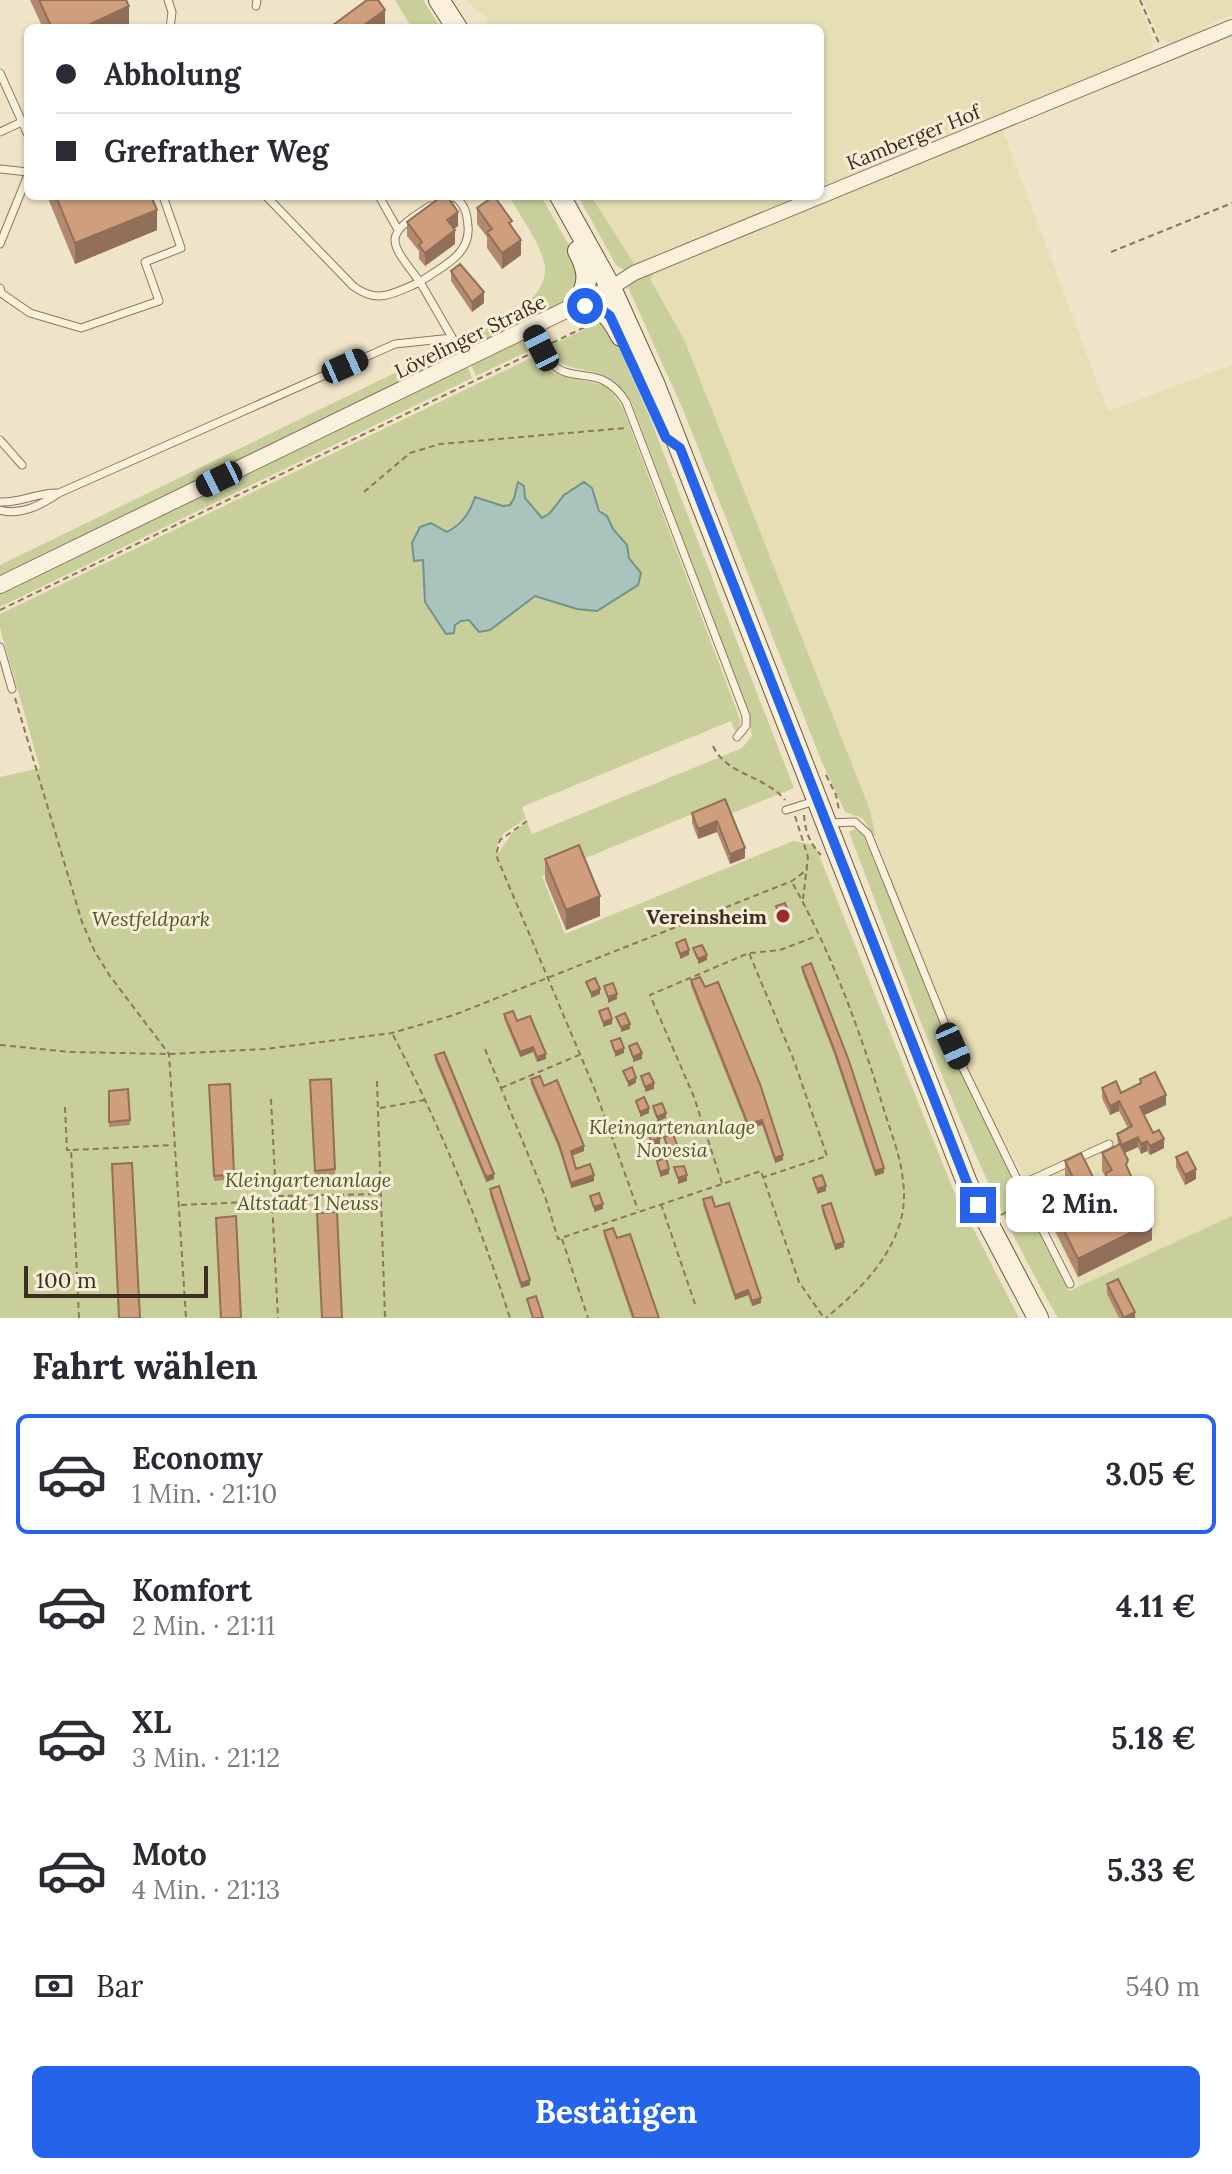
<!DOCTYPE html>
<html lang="de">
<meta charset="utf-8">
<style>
body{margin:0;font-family:Lora,serif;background:#f2f2f3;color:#2b2b33;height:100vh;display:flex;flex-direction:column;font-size:30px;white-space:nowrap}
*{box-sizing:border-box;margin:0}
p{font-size:26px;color:#7c7c81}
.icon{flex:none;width:44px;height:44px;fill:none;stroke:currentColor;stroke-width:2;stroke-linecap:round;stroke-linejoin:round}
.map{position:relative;height:1318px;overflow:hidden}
.sheet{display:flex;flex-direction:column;background:#fff;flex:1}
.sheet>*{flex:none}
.top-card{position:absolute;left:24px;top:24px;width:800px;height:176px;border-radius:12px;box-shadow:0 2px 6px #0004;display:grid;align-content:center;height:176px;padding:0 32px;background:#fff}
.scale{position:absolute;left:24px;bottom:20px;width:184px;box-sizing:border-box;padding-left:8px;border:4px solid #3d2e20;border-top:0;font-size:22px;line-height:28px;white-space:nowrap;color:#3d2e20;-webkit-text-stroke:6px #f7eed8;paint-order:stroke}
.end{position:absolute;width:36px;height:36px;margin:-18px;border:10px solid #2563eb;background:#fff;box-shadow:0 0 0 4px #fff}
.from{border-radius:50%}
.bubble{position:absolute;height:56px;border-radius:12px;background:#fff;box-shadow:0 2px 6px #0004;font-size:26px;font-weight:700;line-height:56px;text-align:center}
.car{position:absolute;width:24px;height:48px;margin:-24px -12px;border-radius:10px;box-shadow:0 0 6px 2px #0007;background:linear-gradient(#222 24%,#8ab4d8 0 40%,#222 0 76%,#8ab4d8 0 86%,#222 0)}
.top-card b{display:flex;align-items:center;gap:28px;height:76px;font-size:30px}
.top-card b+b{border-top:2px solid #e1e1e2}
.top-card i{width:20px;height:20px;background:#2b2b33}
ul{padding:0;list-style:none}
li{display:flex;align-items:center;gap:24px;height:120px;margin:0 16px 12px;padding:0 16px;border:4px solid transparent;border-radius:12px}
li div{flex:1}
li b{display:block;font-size:30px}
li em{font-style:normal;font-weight:700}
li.active{border-color:#2563eb}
li>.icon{width:72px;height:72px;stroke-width:1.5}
h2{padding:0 32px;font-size:36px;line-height:96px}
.pay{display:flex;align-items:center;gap:20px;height:88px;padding:0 32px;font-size:30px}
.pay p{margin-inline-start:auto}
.cta{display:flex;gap:16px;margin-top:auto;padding:16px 32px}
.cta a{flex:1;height:92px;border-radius:12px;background:#2563eb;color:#fff;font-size:32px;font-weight:700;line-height:92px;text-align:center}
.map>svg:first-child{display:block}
.farmland{fill:#e6deb5}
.green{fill:#c9cf9b;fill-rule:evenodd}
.water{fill:#a9c4bc;stroke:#6f938a;stroke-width:2}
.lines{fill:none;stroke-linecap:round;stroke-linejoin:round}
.service-casing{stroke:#8d765c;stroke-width:9}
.minor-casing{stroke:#8d765c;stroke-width:16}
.tertiary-casing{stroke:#8d765c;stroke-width:18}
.secondary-casing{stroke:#6f573f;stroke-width:22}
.path{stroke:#8d765c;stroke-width:2;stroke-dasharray:6 4;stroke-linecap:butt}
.service{stroke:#faf1dc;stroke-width:7}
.minor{stroke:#faf1dc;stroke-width:14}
.tertiary{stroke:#faf1dc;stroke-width:16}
.secondary{stroke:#faf1dc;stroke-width:20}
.wall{fill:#b2896c}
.shaded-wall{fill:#916f58}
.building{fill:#cf9f7d;stroke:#916f58;stroke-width:2}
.route{stroke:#2563eb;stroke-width:10}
.poi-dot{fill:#9e2a2b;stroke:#f7eed8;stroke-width:3}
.labels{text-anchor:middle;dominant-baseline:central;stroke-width:6;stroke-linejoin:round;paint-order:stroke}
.street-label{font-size:20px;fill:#3d2e20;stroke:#f7eed8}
.poi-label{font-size:20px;font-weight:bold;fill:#3d2e20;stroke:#f7eed8;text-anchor:end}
.park-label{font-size:20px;font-style:italic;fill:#4d5a26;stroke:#f7eed8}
</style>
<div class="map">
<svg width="1232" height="1318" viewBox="0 0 1232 1318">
<rect width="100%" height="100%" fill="#f0e4c8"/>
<path class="farmland" d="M 465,0 L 1137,0 L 1153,41 L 1149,55 L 820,193 L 820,28 L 488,28 L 486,18 Z
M 1143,0 L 1232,0 L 1232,15 L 1206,26 L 1192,38 L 1173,45 L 1160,38 Z
M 1001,125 L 1108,411 L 1232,365 L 1232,1216 L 1080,1288 L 1025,1177 L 985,1107 L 949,1028 L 892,883 L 876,838 L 870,810 L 684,339 L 650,279 L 662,265 L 917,164 L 928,162 L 961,147 L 974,136 Z
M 591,196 L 813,196 L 637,268 Z"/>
<path class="green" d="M 395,0 L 423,0 L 441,28 L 412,28 Z
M 509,196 L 541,196 L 582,268 L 574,298 L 478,344 L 467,338 C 495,324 557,299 543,258 C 536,237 520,216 509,196 Z
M 578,196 L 591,196 L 637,268 L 625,271 L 616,265 Z
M 662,265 L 650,279 L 684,339 L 870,810 L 876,838 L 862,818 L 845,812 L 821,760 L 684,412 L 627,285 L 632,279 Z
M 599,322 L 609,326 L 650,418 L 794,788 L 730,814 L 696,819 L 690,815 L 542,876 L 565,934 L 793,841 L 815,845 L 953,1189 L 1019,1318 L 0,1318 L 0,777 L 40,768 L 0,628 L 0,614 L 539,354 L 553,373 L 607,386 L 622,406 L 740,719 L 739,728 L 735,731 L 731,721 L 522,807 L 526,819 L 504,833 L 495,850 L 499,852 L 512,833 L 527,822 L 532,834 L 742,748 L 752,736 L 749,715 L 631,401 C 602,354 569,384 546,348 ZM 518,483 L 524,486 L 525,498 L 542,518 L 550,513 L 564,495 L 592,488 C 596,516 624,531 629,558 L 577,609 L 535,596 L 490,630 C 477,624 468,616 454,625 L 425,602 L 423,560 L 431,523 L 447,532 L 469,514 L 510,505 Z
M 518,340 L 526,340 L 535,348 L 476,376 L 470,363 Z
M 444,349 L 447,352 L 443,362 L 7,575 L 0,575 L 0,565 Z
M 467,365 L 472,378 L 0,607 L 0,592 Z
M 855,829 L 863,835 L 958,1064 L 1015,1186 L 1069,1291 L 1232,1216 L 1232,1318 L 1058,1318 C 969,1165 912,997 849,832 Z"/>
<path class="water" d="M 518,482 L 524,486 L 525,498 L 542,518 L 550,513 L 564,495 L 584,482 L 592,488 L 599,511 L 607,516 L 613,529 L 627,545 L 629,558 L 641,573 L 638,585 L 597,611 L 577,609 L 535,596 L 490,630 L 479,632 L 469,620 L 461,621 L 455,625 L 454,633 L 446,634 L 425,602 L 423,560 L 414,561 L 412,543 L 420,527 L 431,523 L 447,532 C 463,523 469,514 475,497 L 503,506 L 510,505 L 514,498 Z"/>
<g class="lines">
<defs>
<path id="service" d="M 168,0 L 172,12 L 170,28
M 256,6 L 257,0
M 0,73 L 28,135
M 0,132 L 28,119
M 0,169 L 28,172
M 266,196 L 353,286 C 378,305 394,293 420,282 C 388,240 382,236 430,206
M 379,196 L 397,228
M 441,199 L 455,197 C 465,205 467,213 468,226 C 471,255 441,267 420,282 L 464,358
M 0,244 L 28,175
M 0,288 L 1,293 L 30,313 L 81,328 L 159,301 L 145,262 L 181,248 L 163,196
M 531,328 C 537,339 542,353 550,362 C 574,387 600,361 626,402 L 746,716 L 746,726 L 737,737
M 0,440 L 22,465
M 0,502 C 20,503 36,493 56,493
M 0,510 C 21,516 41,505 59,493 L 395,344 L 452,338
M 0,647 L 12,689
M 786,810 L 815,801
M 828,823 L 855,822 L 868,834 L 961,1064 L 1020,1185 L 1109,1144
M 1020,1185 L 1070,1284"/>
<path id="minor" d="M 611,288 L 634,273 L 1232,27"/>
<path id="tertiary" d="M 0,585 L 611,288"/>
<path id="secondary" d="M 439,0 L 457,28
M 560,196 L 611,288 L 654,383 L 967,1183 L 1038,1318
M 578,251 C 590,272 589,285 576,306 C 604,307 608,312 621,336"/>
</defs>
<use href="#service" class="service-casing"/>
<use href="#minor" class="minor-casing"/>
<use href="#tertiary" class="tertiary-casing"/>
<use href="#secondary" class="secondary-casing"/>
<path class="path" d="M 1140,0 L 1159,43
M 1111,252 L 1232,203
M 552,343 L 589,325
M 364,492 L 410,453 L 440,444 L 626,428
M 0,610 L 532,353
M 15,698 L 82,922 L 95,952 L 110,976 L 169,1054 L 186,1318
M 713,746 C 727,776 765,775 785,800
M 826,775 L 836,795 L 839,810
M 804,815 C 805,831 810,844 821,855
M 795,816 L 808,857 L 803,899
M 527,821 L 500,840 L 496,855 L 595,1090 L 638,1210
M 793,884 C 832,954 861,1033 884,1110 C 891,1133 901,1157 903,1181 C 905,1195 904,1210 900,1223 C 887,1264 858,1291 826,1318
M 750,953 L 780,950 L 817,936
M 393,1035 C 440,1126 479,1220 510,1318
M 0,1045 L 70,1052 L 169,1054 L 265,1049 L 392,1033 L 454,1015 L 792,881 L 808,869
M 485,1049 L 545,1196 L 558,1239 L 761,1171 L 799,1282 L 824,1318
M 377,1081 L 385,1318
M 501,1088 L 579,1055
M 271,1099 L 276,1196 L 272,1201 L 278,1318
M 65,1107 L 67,1150 L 70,1150
M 380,1108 L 425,1100
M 722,1183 L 694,1097 L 650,995 L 749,953 L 793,1058 L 827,1156 L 764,1177
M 278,1196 L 380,1194
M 661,1204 L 695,1304
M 181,1205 L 271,1201
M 1001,1215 L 1020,1205
M 562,1239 L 588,1318
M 79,1318 L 71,1150 L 173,1145"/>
<use href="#service" class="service"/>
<use href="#minor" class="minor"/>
<use href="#tertiary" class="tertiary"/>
<use href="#secondary" class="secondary"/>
</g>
<path class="wall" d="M 30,0 L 126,0 L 129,26 L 124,28 L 43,28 Z
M 47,196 L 151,196 L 157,230 L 75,264 Z
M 477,208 L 512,227 L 521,255 L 502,269 L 487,248 L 487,237 L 477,224 Z
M 407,222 L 458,226 L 454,229 L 455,244 L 425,266 L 419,259 L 419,251 L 407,236 Z
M 451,271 L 484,303 L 472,312 L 451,281 Z
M 725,799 L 745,858 L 730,864 L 717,832 L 698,839 L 692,823 L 692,813 Z
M 545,859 L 600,916 L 566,930 L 545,879 Z
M 802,967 L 884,1173 L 875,1176 L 834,1054 L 802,972 Z
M 691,980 L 783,1160 L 775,1163 L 762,1125 L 748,1129 L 691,986 Z
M 504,1014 L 517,1021 L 546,1059 L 537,1062 L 533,1052 L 520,1057 L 504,1019 Z
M 435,1055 L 494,1179 L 486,1182 L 435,1060 Z
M 331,1079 L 335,1174 L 315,1176 L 310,1080 Z
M 531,1079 L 544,1086 L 584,1151 L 572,1156 L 576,1169 L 594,1181 L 571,1188 L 559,1149 L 531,1084 Z
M 1140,1079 L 1166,1105 L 1144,1115 L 1153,1133 L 1164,1148 L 1150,1155 L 1147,1151 L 1141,1154 L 1138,1147 L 1125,1153 L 1128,1170 L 1152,1240 L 1078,1277 L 1055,1231 L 1055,1212 L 1076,1202 L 1065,1179 L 1065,1161 L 1106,1202 L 1106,1177 L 1102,1171 L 1102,1153 L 1118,1145 L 1117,1134 L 1128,1128 L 1119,1111 L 1110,1115 L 1102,1098 L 1102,1088 L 1121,1093 L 1140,1084 Z
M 230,1084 L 234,1179 L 214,1181 L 209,1085 Z
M 128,1089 L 130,1125 L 109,1127 L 109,1091 Z
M 1176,1157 L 1196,1179 L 1185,1185 L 1176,1167 Z
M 490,1189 L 530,1285 L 521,1288 L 490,1195 Z
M 703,1199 L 715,1207 L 761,1303 L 752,1306 L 748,1295 L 735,1300 L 703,1205 Z
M 822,1206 L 844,1247 L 835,1250 L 822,1211 Z
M 604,1231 L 617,1238 L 659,1318 L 632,1318 L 604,1236 Z
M 1107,1284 L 1135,1318 L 1119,1318 L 1107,1294 Z"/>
<path class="shaded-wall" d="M 129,6 L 129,26 L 124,28 L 82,28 Z
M 385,10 L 385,28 L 360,28 Z
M 157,210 L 157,230 L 75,264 L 75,243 Z
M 458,212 L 458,226 L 447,234 L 447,220 Z
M 455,230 L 455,244 L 425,266 L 425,253 Z
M 521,240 L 521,255 L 502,269 L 502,253 Z
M 484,292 L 484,303 L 472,312 L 472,302 Z
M 717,821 L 717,832 L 698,839 L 698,829 Z
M 745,848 L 745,858 L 730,864 L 730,854 Z
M 600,896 L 600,916 L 566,930 L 566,910 Z
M 790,916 L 790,921 L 781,924 L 781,919 Z
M 689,950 L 689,955 L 680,959 L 680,954 Z
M 707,955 L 707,960 L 698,964 L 698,959 Z
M 600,989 L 600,994 L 591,998 L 591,993 Z
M 617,994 L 617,999 L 608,1003 L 608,997 Z
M 612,1019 L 612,1024 L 603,1027 L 603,1022 Z
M 630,1024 L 630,1029 L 621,1032 L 621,1027 Z
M 533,1047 L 533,1052 L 520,1057 L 520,1052 Z
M 624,1048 L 624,1053 L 615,1057 L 615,1052 Z
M 642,1053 L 642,1059 L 633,1062 L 633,1057 Z
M 546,1054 L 546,1059 L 537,1062 L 537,1057 Z
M 636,1078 L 636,1083 L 628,1087 L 628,1082 Z
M 654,1083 L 654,1089 L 645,1092 L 645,1087 Z
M 1166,1095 L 1166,1105 L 1140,1117 L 1140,1107 Z
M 1119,1101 L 1119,1111 L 1110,1115 L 1110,1106 Z
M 649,1108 L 649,1113 L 640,1117 L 640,1112 Z
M 666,1113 L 666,1118 L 657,1122 L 657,1117 Z
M 762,1120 L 762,1125 L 748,1129 L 748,1124 Z
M 1138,1137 L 1138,1147 L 1122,1154 L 1122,1145 Z
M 660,1138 L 660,1144 L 651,1146 L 651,1141 Z
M 1164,1139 L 1164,1148 L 1150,1155 L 1150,1146 Z
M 1147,1141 L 1147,1151 L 1141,1154 L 1141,1144 Z
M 677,1145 L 677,1150 L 668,1153 L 668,1148 Z
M 584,1146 L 584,1151 L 571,1156 L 571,1151 Z
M 783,1155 L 783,1160 L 775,1163 L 775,1158 Z
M 884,1168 L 884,1173 L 875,1176 L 875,1171 Z
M 669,1169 L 669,1174 L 660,1177 L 660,1172 Z
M 1196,1169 L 1196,1179 L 1185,1185 L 1185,1175 Z
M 494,1174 L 494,1179 L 486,1182 L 486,1177 Z
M 594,1175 L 594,1181 L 571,1188 L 571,1183 Z
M 687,1175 L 687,1181 L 678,1184 L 678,1178 Z
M 826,1186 L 826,1191 L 817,1194 L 817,1189 Z
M 603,1204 L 603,1209 L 594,1212 L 594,1207 Z
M 1152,1222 L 1152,1240 L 1078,1277 L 1078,1259 Z
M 844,1242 L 844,1247 L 835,1250 L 835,1245 Z
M 530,1280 L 530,1285 L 521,1288 L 521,1283 Z
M 748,1290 L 748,1295 L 735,1300 L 735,1295 Z
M 761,1298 L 761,1303 L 752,1306 L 752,1301 Z
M 1135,1312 L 1135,1318 L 1124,1318 Z"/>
<path class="building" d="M 39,0 L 126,0 L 129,6 L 82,28 L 52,28 Z
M 367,0 L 378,0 L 385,10 L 360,28 L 329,28 Z
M 56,196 L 151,196 L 157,210 L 75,243 Z
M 442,196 L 447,196 L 458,212 L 447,220 L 455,230 L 425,253 L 419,245 L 422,242 L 407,222 Z
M 494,196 L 512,221 L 509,223 L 521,240 L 502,253 L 487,232 L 492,229 L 477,208 Z
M 460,264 L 484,292 L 472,302 L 451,271 Z
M 725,799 L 745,848 L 730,854 L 717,821 L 698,829 L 692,813 Z
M 579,845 L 600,896 L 566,910 L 545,859 Z
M 785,903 L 790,916 L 781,919 L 776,906 Z
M 685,939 L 689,950 L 680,954 L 676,943 Z
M 702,945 L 707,955 L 698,959 L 693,948 Z
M 811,963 L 849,1061 L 884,1168 L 875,1171 L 834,1049 L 802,967 Z
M 700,977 L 705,987 L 718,982 L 760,1084 L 783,1155 L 775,1158 L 762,1120 L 748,1124 L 691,980 Z
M 595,978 L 600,989 L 591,993 L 586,982 Z
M 613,983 L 617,994 L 608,997 L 604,986 Z
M 608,1008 L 612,1019 L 603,1022 L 599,1011 Z
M 513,1011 L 517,1021 L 530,1016 L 546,1054 L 537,1057 L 533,1047 L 520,1052 L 504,1014 Z
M 625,1013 L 630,1024 L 621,1027 L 616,1017 Z
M 620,1038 L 624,1048 L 615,1052 L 611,1041 Z
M 637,1043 L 642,1053 L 633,1057 L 629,1046 Z
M 444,1052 L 494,1174 L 486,1177 L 435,1055 Z
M 632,1067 L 636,1078 L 628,1082 L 623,1071 Z
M 1155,1072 L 1166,1095 L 1140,1107 L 1153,1133 L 1159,1130 L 1164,1139 L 1150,1146 L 1147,1141 L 1141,1144 L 1138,1137 L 1122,1145 L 1117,1134 L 1132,1126 L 1119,1101 L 1110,1106 L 1102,1088 L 1116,1081 L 1121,1093 L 1141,1083 L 1140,1079 Z
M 649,1073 L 654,1083 L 645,1087 L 641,1076 Z
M 540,1076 L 544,1086 L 557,1080 L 584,1146 L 571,1151 L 576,1169 L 590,1164 L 594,1175 L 571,1183 L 559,1144 L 531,1079 Z
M 331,1079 L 335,1169 L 315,1171 L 310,1080 Z
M 230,1084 L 234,1174 L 214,1176 L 209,1085 Z
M 128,1089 L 130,1120 L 109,1122 L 109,1091 Z
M 644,1097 L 649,1108 L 640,1112 L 636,1101 Z
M 662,1103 L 666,1113 L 657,1117 L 653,1106 Z
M 656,1127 L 660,1138 L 651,1141 L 647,1130 Z
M 673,1134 L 677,1145 L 668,1148 L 664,1137 Z
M 1120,1144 L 1128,1160 L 1126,1165 L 1152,1222 L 1078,1259 L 1055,1212 L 1083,1198 L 1065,1161 L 1081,1153 L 1107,1205 L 1106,1173 L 1112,1170 L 1102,1153 Z
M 1187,1152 L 1196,1169 L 1185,1175 L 1176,1157 Z
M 666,1158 L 669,1169 L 660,1172 L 657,1161 Z
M 132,1163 L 140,1318 L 119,1318 L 112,1164 Z
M 684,1166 L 687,1175 L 678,1178 L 674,1167 Z
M 822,1175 L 826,1186 L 817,1189 L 813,1178 Z
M 499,1186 L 530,1280 L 521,1283 L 490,1189 Z
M 599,1193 L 603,1204 L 594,1207 L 590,1196 Z
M 712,1197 L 715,1207 L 729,1203 L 761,1298 L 752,1301 L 748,1290 L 735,1295 L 703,1199 Z
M 831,1203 L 844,1242 L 835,1245 L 822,1206 Z
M 337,1212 L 342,1318 L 322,1318 L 317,1213 Z
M 236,1216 L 241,1318 L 221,1318 L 216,1218 Z
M 613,1228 L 617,1238 L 630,1234 L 659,1318 L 634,1318 L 604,1231 Z
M 1118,1279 L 1135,1312 L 1124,1318 L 1107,1284 Z
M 536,1296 L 543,1318 L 533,1318 L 527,1299 Z"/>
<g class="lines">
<path class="route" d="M 585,306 L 602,310 L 610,316 L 666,438 L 680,448 L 967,1183 L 978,1205"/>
</g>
<circle class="poi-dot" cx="783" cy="916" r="8"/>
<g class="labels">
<g class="street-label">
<text transform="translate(913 137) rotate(-22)">Kamberger Hof</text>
<text transform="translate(470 336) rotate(-26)">Lövelinger Straße</text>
</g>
<g class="poi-label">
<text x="767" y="916">Vereinsheim</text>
</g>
<g class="park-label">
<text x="151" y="918">Westfeldpark</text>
<text x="672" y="1126">Kleingartenanlage<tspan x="672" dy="23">Novesia</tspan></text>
<text x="308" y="1179">Kleingartenanlage<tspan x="308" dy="23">Altstadt 1 Neuss</tspan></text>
</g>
</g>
</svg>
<div class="scale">100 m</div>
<i class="end from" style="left:585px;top:306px"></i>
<i class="end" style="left:978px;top:1205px"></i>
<div class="bubble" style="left:1006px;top:1176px;width:148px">2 Min.</div>
<i class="car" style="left:541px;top:348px;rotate:333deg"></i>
<i class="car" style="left:345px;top:366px;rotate:66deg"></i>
<i class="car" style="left:219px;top:479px;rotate:244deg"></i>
<i class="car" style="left:953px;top:1046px;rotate:156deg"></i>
<div class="top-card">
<b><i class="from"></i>Abholung</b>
<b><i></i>Grefrather Weg</b>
</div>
</div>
<section class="sheet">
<h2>Fahrt wählen</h2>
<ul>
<li class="active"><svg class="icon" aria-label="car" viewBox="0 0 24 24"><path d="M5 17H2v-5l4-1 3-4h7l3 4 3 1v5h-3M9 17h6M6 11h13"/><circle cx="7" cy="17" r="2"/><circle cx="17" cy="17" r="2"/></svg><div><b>Economy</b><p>1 Min. · 21:10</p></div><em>3.05 €</em></li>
<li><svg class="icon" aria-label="car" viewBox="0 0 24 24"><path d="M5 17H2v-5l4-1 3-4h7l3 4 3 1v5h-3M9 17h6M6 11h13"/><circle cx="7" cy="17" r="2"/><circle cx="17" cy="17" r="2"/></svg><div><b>Komfort</b><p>2 Min. · 21:11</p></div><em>4.11 €</em></li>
<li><svg class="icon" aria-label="car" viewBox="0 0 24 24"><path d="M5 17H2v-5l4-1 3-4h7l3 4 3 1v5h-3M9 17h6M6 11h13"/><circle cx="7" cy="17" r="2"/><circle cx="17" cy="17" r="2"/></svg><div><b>XL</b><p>3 Min. · 21:12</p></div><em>5.18 €</em></li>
<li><svg class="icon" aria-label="car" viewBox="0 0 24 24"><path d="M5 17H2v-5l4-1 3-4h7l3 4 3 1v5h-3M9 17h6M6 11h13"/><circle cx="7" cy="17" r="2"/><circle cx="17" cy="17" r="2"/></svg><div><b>Moto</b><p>4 Min. · 21:13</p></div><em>5.33 €</em></li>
</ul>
<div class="pay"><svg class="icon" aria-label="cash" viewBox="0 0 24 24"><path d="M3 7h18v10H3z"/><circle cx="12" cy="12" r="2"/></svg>Bar<p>540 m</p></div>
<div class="cta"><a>Bestätigen</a></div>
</section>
